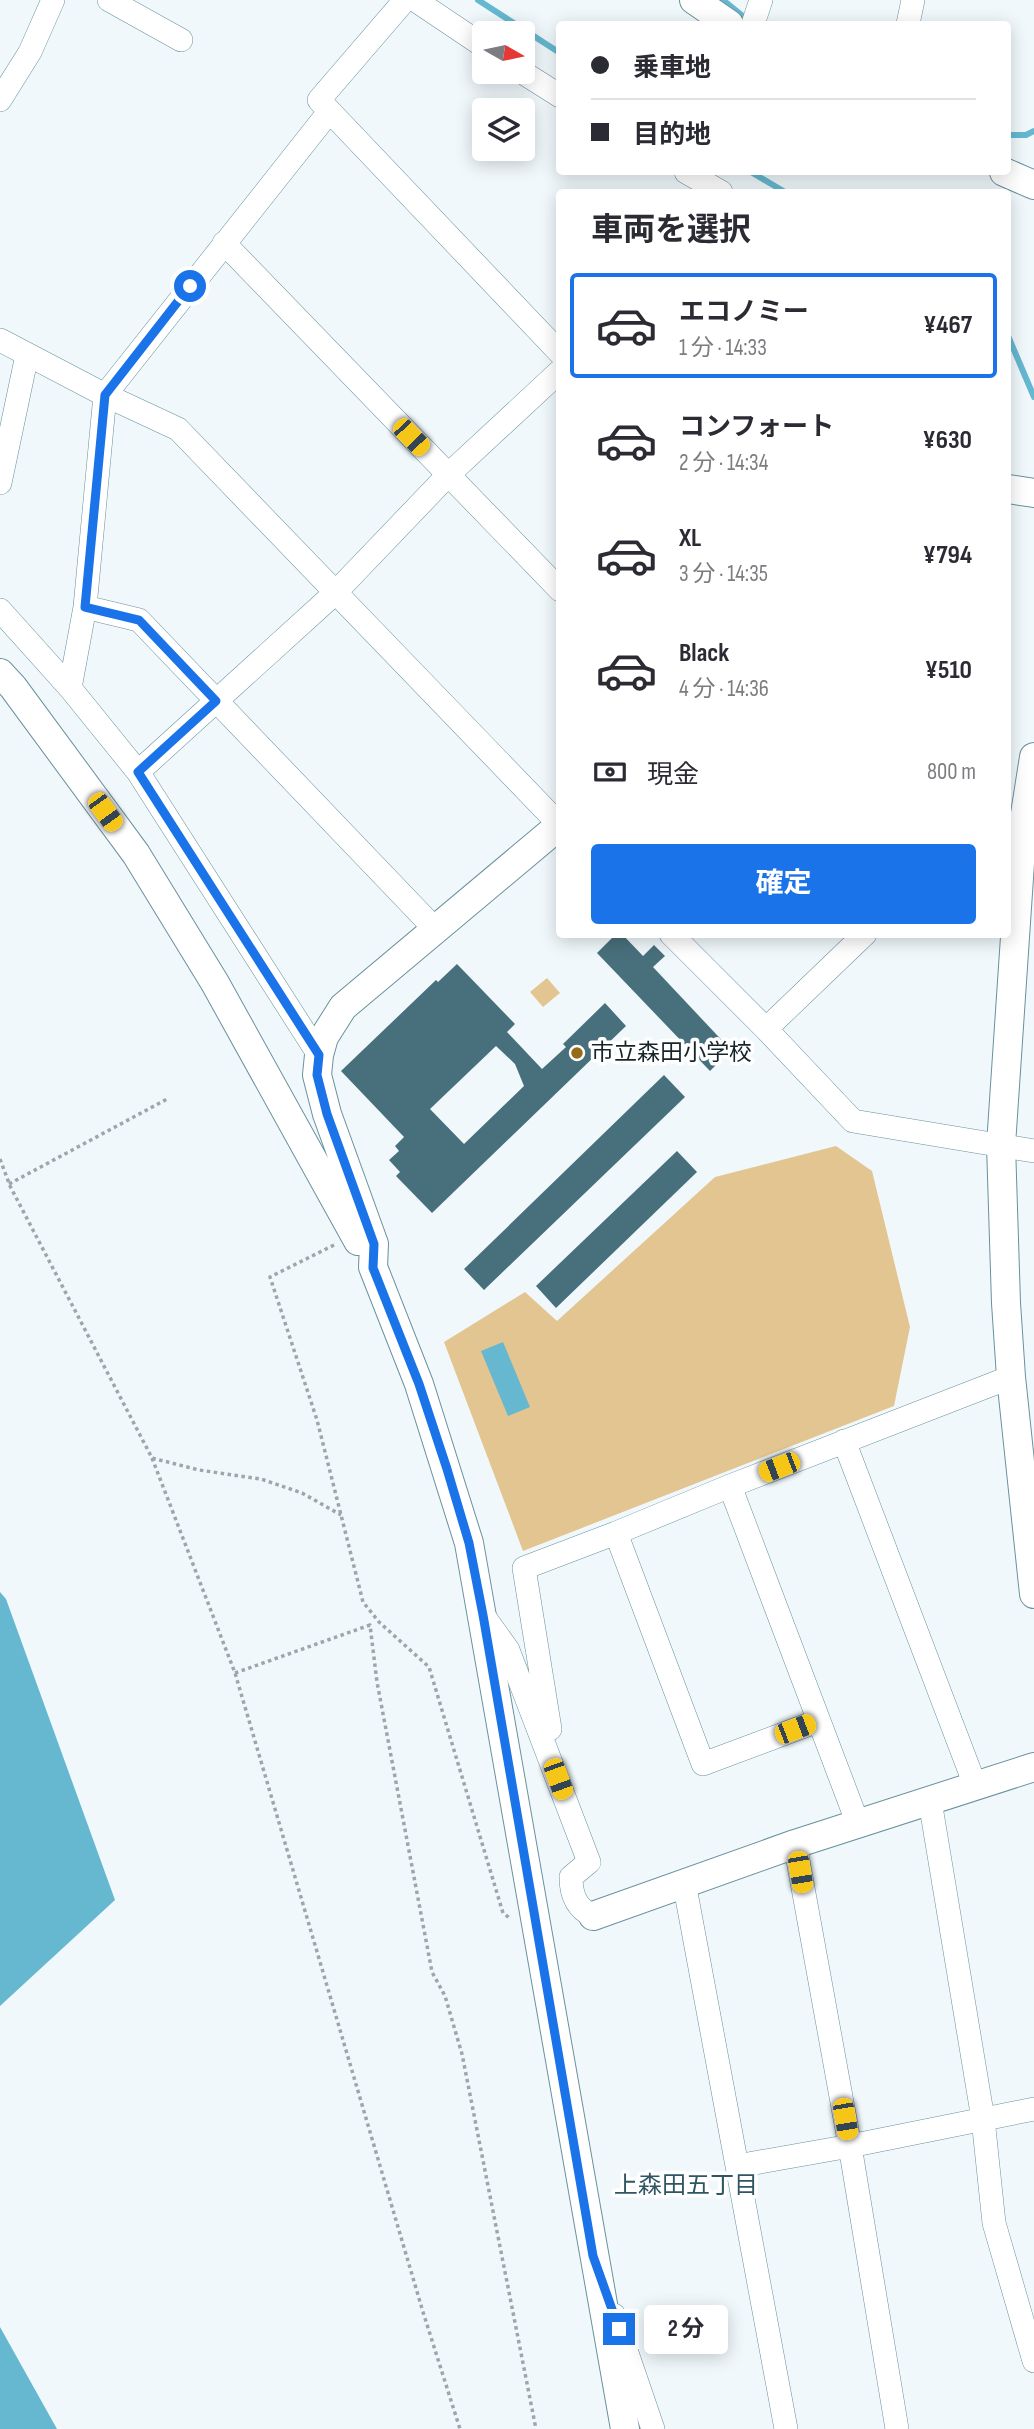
<!DOCTYPE html>
<html lang="ja">
<meta charset="utf-8">
<style>
body{margin:0;font-family:"Sofia Sans Condensed","Noto Sans JP",sans-serif;background:#f7f7f7;color:#2b2b33;height:100vh;display:flex;flex-direction:column;font-size:26px;white-space:nowrap}
*{box-sizing:border-box;margin:0}
p{font-size:23px;color:#7c7c81}
.icon{flex:none;width:38px;height:38px;fill:none;stroke:currentColor;stroke-width:2;stroke-linecap:round;stroke-linejoin:round}
.map{position:relative;flex:1;overflow:hidden}
.sheet{position:absolute;left:556px;top:189px;width:455px;height:749px;display:flex;flex-direction:column;background:#fff;border-radius:7px;box-shadow:0 4px 18px #0003}
.sheet>*{flex:none}
.top-card{position:absolute;left:556px;top:21px;width:455px;height:154px;border-radius:7px;box-shadow:0 4px 18px #0003;display:grid;align-content:center;height:154px;padding:0 35px;background:#fff}
.needle{width:46px;rotate:99deg}
.controls{position:absolute;left:472px;top:21px;display:grid;gap:14px}
.controls a{display:grid;place-items:center;width:63px;height:63px;border-radius:7px;background:#fff;box-shadow:0 4px 18px #0003;font-size:35px}
.end{position:absolute;width:32px;height:32px;margin:-16px;border:9px solid #1a73e8;background:#fff;box-shadow:0 0 0 4px #fff}
.from{border-radius:50%}
.bubble{position:absolute;height:49px;border-radius:7px;background:#fff;box-shadow:0 4px 18px #0003;font-size:23px;font-weight:700;line-height:49px;text-align:center}
.car{position:absolute;width:21px;height:42px;margin:-21px -10px;border-radius:9px;box-shadow:0 0 5px 2px #0007;background:linear-gradient(#f5c518 24%,#345 0 40%,#f5c518 0 76%,#345 0 86%,#f5c518 0)}
.top-card b{display:flex;align-items:center;gap:24px;height:66px;font-size:26px}
.top-card b+b{border-top:2px solid #e1e1e2}
.top-card i{width:18px;height:18px;background:#2b2b33}
ul{padding:0;list-style:none}
li{display:flex;align-items:center;gap:21px;height:105px;margin:0 14px 10px;padding:0 21px;border:4px solid transparent;border-radius:7px}
li div{flex:1}
li b{display:block;font-size:26px}
li em{font-style:normal;font-weight:700}
li.selected{border-color:#1a73e8}
li>.icon{width:63px;height:63px;stroke-width:1.5}
h2{padding:0 35px;font-size:32px;line-height:84px}
.pay{display:flex;align-items:center;gap:18px;height:77px;padding:0 35px;font-size:26px}
.pay p{margin-inline-start:auto}
.action{display:flex;gap:14px;margin-top:auto;padding:14px 35px}
.action a{flex:1;height:80px;border-radius:7px;background:#1a73e8;color:#fff;font-size:28px;font-weight:700;line-height:80px;text-align:center}
.map>svg:first-child{display:block}
.green{fill:#e3c591}
.water{fill:#65b8d0}
.lines{fill:none;stroke-linecap:round;stroke-linejoin:round}
.stream{stroke:#65b8d0;stroke-width:6}
.building{fill:#48707c;fill-rule:evenodd}
.minor-casing{stroke:#69919e;stroke-width:24}
.tertiary-casing{stroke:#69919e;stroke-width:30}
.path{stroke:#9ba7aa;stroke-width:3.5;stroke-dasharray:3.5 3.5;stroke-linecap:butt}
.minor{stroke:#fff;stroke-width:23}
.tertiary{stroke:#fff;stroke-width:28}
.route{stroke:#1a73e8;stroke-width:9}
.poi-dot{fill:#956d18;stroke:#fff;stroke-width:2.5}
.labels{text-anchor:middle;dominant-baseline:central;stroke-width:7;stroke-linejoin:round;paint-order:stroke}
.poi-label{font-size:23px;fill:#142429;stroke:#fff;text-anchor:start}
.neighbourhood-label{font-size:24px;fill:#2f5662;stroke:#fff}
</style>
<div class="map">
<svg width="1034" height="2429" viewBox="0 0 1034 2429">
<rect width="100%" height="100%" fill="#f0f8fb"/>
<path class="green" d="M 547,978 L 560,993 L 543,1007 L 530,992 Z
M 836,1146 L 872,1171 L 910,1327 L 894,1406 L 523,1551 L 444,1342 L 525,1292 L 557,1321 L 715,1177 Z"/>
<path class="water" d="M 503,1342 L 530,1407 L 508,1416 L 481,1351 Z
M 0,1592 L 6,1599 L 115,1900 L 0,2006 Z
M 0,2327 L 57,2429 L 0,2429 Z"/>
<g class="lines">
<path class="stream" d="M 478,0 L 560,53
M 723,0 L 749,21
M 1008,135 L 1026,135 L 1034,131
M 751,172 L 785,192
M 1008,336 L 1034,397"/>
</g>
<path class="building" d="M 616,934 L 622,934 L 643,956 L 654,945 L 665,956 L 653,967 L 731,1050 L 710,1071 L 597,953 Z
M 457,964 L 515,1024 L 507,1032 L 542,1069 L 566,1047 L 563,1044 L 605,1003 L 626,1026 L 432,1213 L 396,1176 L 400,1172 L 389,1160 L 399,1151 L 395,1146 L 404,1137 L 341,1071 L 436,980 L 438,982 ZM 496,1046 L 515,1064 L 524,1086 L 464,1144 L 430,1109 Z
M 664,1075 L 685,1097 L 484,1290 L 464,1269 Z
M 677,1151 L 697,1172 L 556,1308 L 536,1286 Z"/>
<g class="lines">
<defs>
<path id="minor" d="M 109,0 L 181,40
M 405,0 L 319,100 L 560,353
M 415,0 L 485,47
M 753,24 L 761,0
M 908,24 L 913,0
M 522,72 L 560,96
M 0,100 L 30,52 L 53,0
M 686,172 L 721,192
M 224,243 L 560,590
M 0,340 L 105,395 L 178,429 L 560,825
M 0,483 L 27,355
M 85,607 L 139,620 L 435,929
M 0,610 L 70,688 L 138,772 L 319,1055
M 70,688 L 85,607 L 105,395 L 329,112
M 138,772 L 335,593 L 448,475 L 560,371
M 671,934 L 766,1029 L 853,1121 L 1034,1151
M 766,1029 L 865,934
M 844,1441 L 975,1785
M 730,1486 L 858,1824
M 483,1615 L 508,1650 L 589,1862 L 571,1877 C 571,1895 576,1908 593,1916
M 818,1721 L 703,1764 L 616,1533 L 730,1486 L 1011,1377
M 550,1729 L 524,1568 L 616,1533
M 930,1801 L 983,2119 L 994,2223 L 1034,2361
M 795,1844 L 850,2146 L 897,2429
M 684,1882 L 737,2166 L 850,2146 L 1034,2109
M 737,2166 L 786,2429
M 614,2315 L 653,2429"/>
<path id="tertiary" d="M 694,0 L 729,24
M 1004,172 L 1034,185
M 1008,489 L 1034,493
M 0,673 L 13,687 L 136,854 L 215,983 L 358,1241
M 1034,757 L 1022,833 L 1001,1145 L 1006,1303 L 1011,1377 L 1034,1594
M 560,825 L 343,1007 L 324,1037 L 319,1055 L 317,1075 L 327,1114 L 374,1244 L 373,1267 L 419,1384 L 469,1543 L 625,2429
M 593,1916 L 795,1844 L 1034,1767"/>
</defs>
<use href="#minor" class="minor-casing"/>
<use href="#tertiary" class="tertiary-casing"/>
<path class="path" d="M 0,1159 L 10,1186 L 152,1458 L 199,1470 L 261,1479 L 302,1493 L 341,1515
M 9,1184 L 169,1098
M 334,1245 L 270,1277 L 317,1420 L 363,1602 L 379,1622 L 429,1667 L 503,1913 L 511,1919
M 152,1458 L 235,1673 L 423,2312 L 460,2429
M 235,1673 L 370,1625 L 377,1682 L 432,1972 L 445,1996 L 462,2054 L 536,2429"/>
<use href="#minor" class="minor"/>
<use href="#tertiary" class="tertiary"/>
</g>
<g class="lines">
<path class="route" d="M 190,286 L 105,395 L 85,607 L 139,620 L 216,701 L 138,772 L 319,1055 L 317,1075 L 327,1114 L 374,1244 L 373,1268 L 419,1384 L 447,1469 L 469,1543 L 483,1615 L 593,2256 L 619,2329"/>
</g>
<circle class="poi-dot" cx="577" cy="1053" r="7"/>
<g class="labels">
<g class="poi-label">
<text x="591" y="1053">市立森田小学校</text>
</g>
<g class="neighbourhood-label">
<text x="686" y="2185">上森田五丁目</text>
</g>
</g>
</svg>
<div class="controls">
<a><svg class="needle" viewBox="-14 -14 28 28"><path d="M0-13l5 13h-10z" fill="#e53935"/><path d="M0 13l5-13h-10z" fill="#7c7c81"/></svg></a>
<a><svg class="icon" aria-label="layers" viewBox="0 0 24 24"><path d="M12 4l9 5-9 5-9-5zM3 14l9 5 9-5"/></svg></a>
</div>
<i class="end from" style="left:190px;top:286px"></i>
<i class="end" style="left:619px;top:2329px"></i>
<div class="bubble" style="left:644px;top:2305px;width:84px">2 分</div>
<i class="car" style="left:411px;top:437px;rotate:136deg"></i>
<i class="car" style="left:105px;top:812px;rotate:144deg"></i>
<i class="car" style="left:779px;top:1467px;rotate:249deg"></i>
<i class="car" style="left:795px;top:1729px;rotate:69deg"></i>
<i class="car" style="left:558px;top:1779px;rotate:160deg"></i>
<i class="car" style="left:800px;top:1872px;rotate:170deg"></i>
<i class="car" style="left:845px;top:2119px;rotate:170deg"></i>
<div class="top-card">
<b><i class="from"></i>乗車地</b>
<b><i></i>目的地</b>
</div>
<section class="sheet">
<h2>車両を選択</h2>
<ul>
<li class="selected"><svg class="icon" aria-label="car" viewBox="0 0 24 24"><path d="M5 17H2v-5l4-1 3-4h7l3 4 3 1v5h-3M9 17h6M6 11h13"/><circle cx="7" cy="17" r="2"/><circle cx="17" cy="17" r="2"/></svg><div><b>エコノミー</b><p>1 分 · 14:33</p></div><em>¥467</em></li>
<li><svg class="icon" aria-label="car" viewBox="0 0 24 24"><path d="M5 17H2v-5l4-1 3-4h7l3 4 3 1v5h-3M9 17h6M6 11h13"/><circle cx="7" cy="17" r="2"/><circle cx="17" cy="17" r="2"/></svg><div><b>コンフォート</b><p>2 分 · 14:34</p></div><em>¥630</em></li>
<li><svg class="icon" aria-label="car" viewBox="0 0 24 24"><path d="M5 17H2v-5l4-1 3-4h7l3 4 3 1v5h-3M9 17h6M6 11h13"/><circle cx="7" cy="17" r="2"/><circle cx="17" cy="17" r="2"/></svg><div><b>XL</b><p>3 分 · 14:35</p></div><em>¥794</em></li>
<li><svg class="icon" aria-label="car" viewBox="0 0 24 24"><path d="M5 17H2v-5l4-1 3-4h7l3 4 3 1v5h-3M9 17h6M6 11h13"/><circle cx="7" cy="17" r="2"/><circle cx="17" cy="17" r="2"/></svg><div><b>Black</b><p>4 分 · 14:36</p></div><em>¥510</em></li>
</ul>
<div class="pay"><svg class="icon" aria-label="cash" viewBox="0 0 24 24"><path d="M3 7h18v10H3z"/><circle cx="12" cy="12" r="2"/></svg>現金<p>800 m</p></div>
<div class="action"><a>確定</a></div>
</section>
</div>
